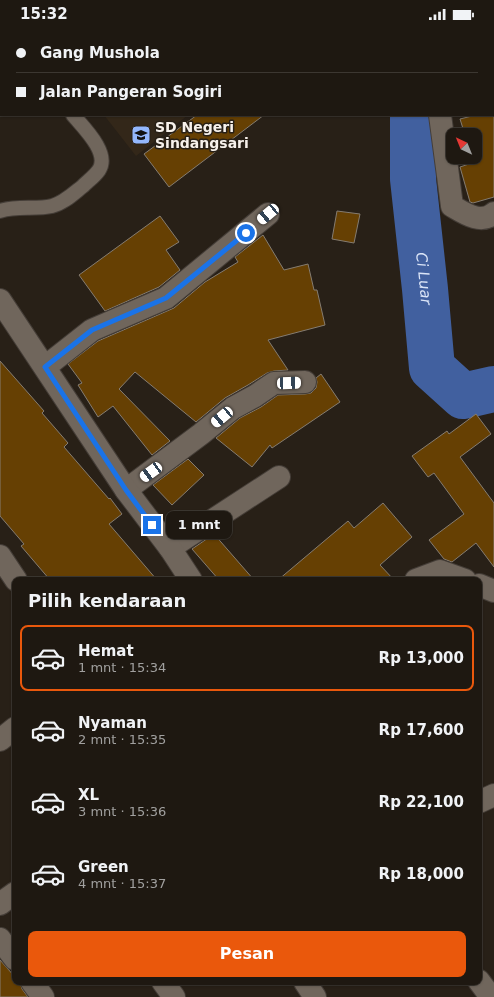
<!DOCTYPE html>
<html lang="id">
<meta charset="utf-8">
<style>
body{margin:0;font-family:"DejaVu Sans",sans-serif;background:#2b251f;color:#f1f3f6;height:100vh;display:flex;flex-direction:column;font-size:15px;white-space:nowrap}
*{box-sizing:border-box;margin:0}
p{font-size:13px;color:#a1a09f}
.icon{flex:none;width:22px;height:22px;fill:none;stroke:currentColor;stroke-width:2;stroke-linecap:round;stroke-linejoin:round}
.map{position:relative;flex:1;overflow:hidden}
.side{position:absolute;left:12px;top:549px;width:470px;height:408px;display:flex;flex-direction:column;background:#1e1811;border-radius:8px;box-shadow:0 1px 3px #0004,0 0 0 1px #3c3731}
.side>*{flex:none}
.guide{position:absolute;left:0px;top:0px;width:494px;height:88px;box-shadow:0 1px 3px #0004,0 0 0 1px #3c3731;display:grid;align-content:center;height:88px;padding:0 16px;background:#1e1811}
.needle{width:26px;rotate:317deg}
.fabs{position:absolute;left:446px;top:100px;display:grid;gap:8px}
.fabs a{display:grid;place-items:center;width:36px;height:36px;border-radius:8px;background:#1e1811;box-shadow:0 1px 3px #0004,0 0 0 1px #3c3731;font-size:20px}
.end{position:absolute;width:18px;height:18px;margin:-9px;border:5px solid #1a73e8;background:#fff;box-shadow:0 0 0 2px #fff}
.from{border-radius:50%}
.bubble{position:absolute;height:28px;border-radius:8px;background:#1e1811;box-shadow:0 1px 3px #0004,0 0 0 1px #3c3731;font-size:13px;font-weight:700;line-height:28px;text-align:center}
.car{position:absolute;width:12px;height:24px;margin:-12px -6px;border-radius:5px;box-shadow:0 0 3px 1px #0007;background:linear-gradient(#fff 24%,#345 0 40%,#fff 0 76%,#345 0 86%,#fff 0)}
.guide b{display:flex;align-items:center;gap:14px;height:38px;font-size:15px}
.guide b+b{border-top:1px solid #3c3731}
.guide i{width:10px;height:10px;background:#f1f3f6}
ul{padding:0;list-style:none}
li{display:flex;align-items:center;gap:12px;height:66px;margin:0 8px 6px;padding:0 8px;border:2px solid transparent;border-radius:8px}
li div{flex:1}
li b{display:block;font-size:15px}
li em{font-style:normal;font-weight:700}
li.active{border-color:#ea580c}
li>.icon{width:36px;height:36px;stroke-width:1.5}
h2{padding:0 16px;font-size:18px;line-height:48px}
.action{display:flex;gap:8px;margin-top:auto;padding:8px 16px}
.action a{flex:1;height:46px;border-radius:8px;background:#ea580c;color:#fff;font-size:16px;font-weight:700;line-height:46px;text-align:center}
.status{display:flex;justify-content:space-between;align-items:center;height:28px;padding:0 20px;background:#1e1811;direction:ltr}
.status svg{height:11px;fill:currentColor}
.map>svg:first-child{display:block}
.built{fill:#332719}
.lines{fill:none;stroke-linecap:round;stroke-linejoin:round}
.river{stroke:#41609f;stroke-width:46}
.building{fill:#664003;stroke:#857c71}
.lane-casing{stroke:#443d37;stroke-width:16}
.street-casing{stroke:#443d37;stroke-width:24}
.secondary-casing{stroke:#443d37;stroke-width:24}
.lane{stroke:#70665c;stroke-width:14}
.street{stroke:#70665c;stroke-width:22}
.secondary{stroke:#70665c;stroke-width:22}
.route{stroke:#1a73e8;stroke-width:5}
.labels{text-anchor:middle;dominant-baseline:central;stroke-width:3;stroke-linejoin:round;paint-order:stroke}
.poi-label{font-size:14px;font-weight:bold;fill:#f7f1eb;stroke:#282017;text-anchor:start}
.water-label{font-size:15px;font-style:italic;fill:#dae4f7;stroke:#282017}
</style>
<div class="status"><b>15:32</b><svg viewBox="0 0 49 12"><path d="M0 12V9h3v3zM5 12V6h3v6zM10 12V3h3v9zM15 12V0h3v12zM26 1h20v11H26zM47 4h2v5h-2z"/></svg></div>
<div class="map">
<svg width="494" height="969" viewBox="0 0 494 969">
<rect width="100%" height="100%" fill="#282017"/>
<path class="built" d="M 59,0 L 297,0 L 57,1 Z
M 104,87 L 188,87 L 136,128 Z"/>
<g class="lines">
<g class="river">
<path d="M 421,1 L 421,0"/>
<path id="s1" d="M 413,87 L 413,151 L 425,261 L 432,340 L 463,368 L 494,361"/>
</g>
</g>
<path class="building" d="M 197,87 L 264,87 L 169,159 L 144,126 Z
M 476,87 L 494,87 L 494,169 L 473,175 L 470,174 L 460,139 L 472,135 L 470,129 L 475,129 L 475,107 L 465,107 L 460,91 Z
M 337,183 L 360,186 L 354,215 L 332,211 Z
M 160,188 L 179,214 L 166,222 L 180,242 L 159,259 L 105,283 L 79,247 Z
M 263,207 L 284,242 L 308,236 L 314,262 L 317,262 L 325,297 L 268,312 L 288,342 L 274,343 L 267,345 L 248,357 L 225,370 L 196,394 L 135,344 L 119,361 L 170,413 L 152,427 L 113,378 L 98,389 L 78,357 L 82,355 L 68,336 L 98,313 L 174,280 L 205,254 L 238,234 L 235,229 Z
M 0,333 L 44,383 L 42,385 L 68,415 L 64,419 L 109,471 L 110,470 L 122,486 L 109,496 L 157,552 L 50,552 L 21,518 L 24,516 L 0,488 Z
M 321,346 L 340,374 L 272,420 L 270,417 L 252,439 L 216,410 L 240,390 L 261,379 L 278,367 L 305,366 L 311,365 L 316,360 L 317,354 L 316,350 Z
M 476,386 L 491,406 L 460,429 L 494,475 L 494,539 L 476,515 L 452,534 L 444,531 L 429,512 L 464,486 L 434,445 L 428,449 L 412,428 L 447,403 L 449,406 Z
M 188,431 L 204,447 L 172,477 L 153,457 Z
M 383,475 L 412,509 L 380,537 L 394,552 L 278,552 L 348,493 L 354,500 Z
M 214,506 L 254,552 L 219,552 L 192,521 Z
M 0,932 L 15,949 L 15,954 L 20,954 L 22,961 L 28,969 L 0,969 Z"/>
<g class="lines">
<defs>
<path id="lane" d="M 0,64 L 1,64
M 0,183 C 17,177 35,182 52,178 C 64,175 74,165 83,158 C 88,153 95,148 99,142 C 110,125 84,100 73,87"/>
<path id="street" d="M 444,1 L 444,0
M 493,55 L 494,54
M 440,87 L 452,178 C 464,185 481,197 494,185
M 45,339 L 92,302 L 166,270 L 268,186
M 126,462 L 201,406 L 233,380 L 255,368 L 274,355 L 305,354
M 170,520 L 279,449
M 0,528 L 16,552
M 416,552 L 440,543 L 465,552
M 479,557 L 494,563
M 0,712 L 15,700
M 479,774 L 494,767
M 0,876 L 15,865
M 0,911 L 15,931
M 32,954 L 43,969
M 163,954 L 174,969
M 305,954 L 315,969"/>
<path id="secondary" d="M 0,272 L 126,462 L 170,520 L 191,552
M 479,953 L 491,969"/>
</defs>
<use href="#lane" class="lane-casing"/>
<use href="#street" class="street-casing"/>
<use href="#secondary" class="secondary-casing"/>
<use href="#lane" class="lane"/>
<use href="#street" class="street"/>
<use href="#secondary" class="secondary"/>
</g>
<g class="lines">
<path class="route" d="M 152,497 L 126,462 L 45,339 L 92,302 L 166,270 L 246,205"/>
</g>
<defs>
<symbol id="school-square" viewBox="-11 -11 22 22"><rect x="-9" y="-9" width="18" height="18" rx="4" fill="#93b7fd" stroke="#282017"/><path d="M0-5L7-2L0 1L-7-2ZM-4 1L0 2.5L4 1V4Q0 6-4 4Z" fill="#111"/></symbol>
</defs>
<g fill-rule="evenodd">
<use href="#school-square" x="130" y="96" width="22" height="22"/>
</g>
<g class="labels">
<g class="poi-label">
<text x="155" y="99">SD Negeri<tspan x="155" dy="16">Sindangsari</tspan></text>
</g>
<g class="water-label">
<text stroke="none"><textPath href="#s1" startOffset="164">Ci Luar</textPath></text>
</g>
</g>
</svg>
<div class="fabs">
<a><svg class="needle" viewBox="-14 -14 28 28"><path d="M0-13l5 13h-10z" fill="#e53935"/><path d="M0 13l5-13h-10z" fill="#a1a09f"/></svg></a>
</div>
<i class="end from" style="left:246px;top:205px"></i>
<i class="end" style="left:152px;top:497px"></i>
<div class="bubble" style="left:166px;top:483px;width:66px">1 mnt</div>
<i class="car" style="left:268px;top:186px;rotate:230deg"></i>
<i class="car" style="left:289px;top:355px;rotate:88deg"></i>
<i class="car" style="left:222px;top:389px;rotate:230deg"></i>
<i class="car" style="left:151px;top:444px;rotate:234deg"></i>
<div class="guide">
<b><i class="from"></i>Gang Mushola</b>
<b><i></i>Jalan Pangeran Sogiri</b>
</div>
<section class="side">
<h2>Pilih kendaraan</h2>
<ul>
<li class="active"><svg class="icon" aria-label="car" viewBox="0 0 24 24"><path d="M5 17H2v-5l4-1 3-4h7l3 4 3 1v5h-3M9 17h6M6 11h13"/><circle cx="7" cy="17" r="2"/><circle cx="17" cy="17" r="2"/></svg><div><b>Hemat</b><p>1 mnt · 15:34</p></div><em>Rp 13,000</em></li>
<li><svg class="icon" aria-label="car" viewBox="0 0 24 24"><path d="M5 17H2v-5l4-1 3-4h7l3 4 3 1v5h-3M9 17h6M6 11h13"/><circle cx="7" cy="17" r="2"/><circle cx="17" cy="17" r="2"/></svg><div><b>Nyaman</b><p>2 mnt · 15:35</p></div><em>Rp 17,600</em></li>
<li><svg class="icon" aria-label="car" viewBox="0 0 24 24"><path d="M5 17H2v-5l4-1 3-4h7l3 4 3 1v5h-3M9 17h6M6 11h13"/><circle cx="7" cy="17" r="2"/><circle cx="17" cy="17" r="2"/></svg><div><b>XL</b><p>3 mnt · 15:36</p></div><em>Rp 22,100</em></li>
<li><svg class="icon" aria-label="car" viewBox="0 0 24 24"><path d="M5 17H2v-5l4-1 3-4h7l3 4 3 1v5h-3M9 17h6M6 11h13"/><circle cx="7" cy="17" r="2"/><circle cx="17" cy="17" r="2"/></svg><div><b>Green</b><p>4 mnt · 15:37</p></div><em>Rp 18,000</em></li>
</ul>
<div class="action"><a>Pesan</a></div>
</section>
</div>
